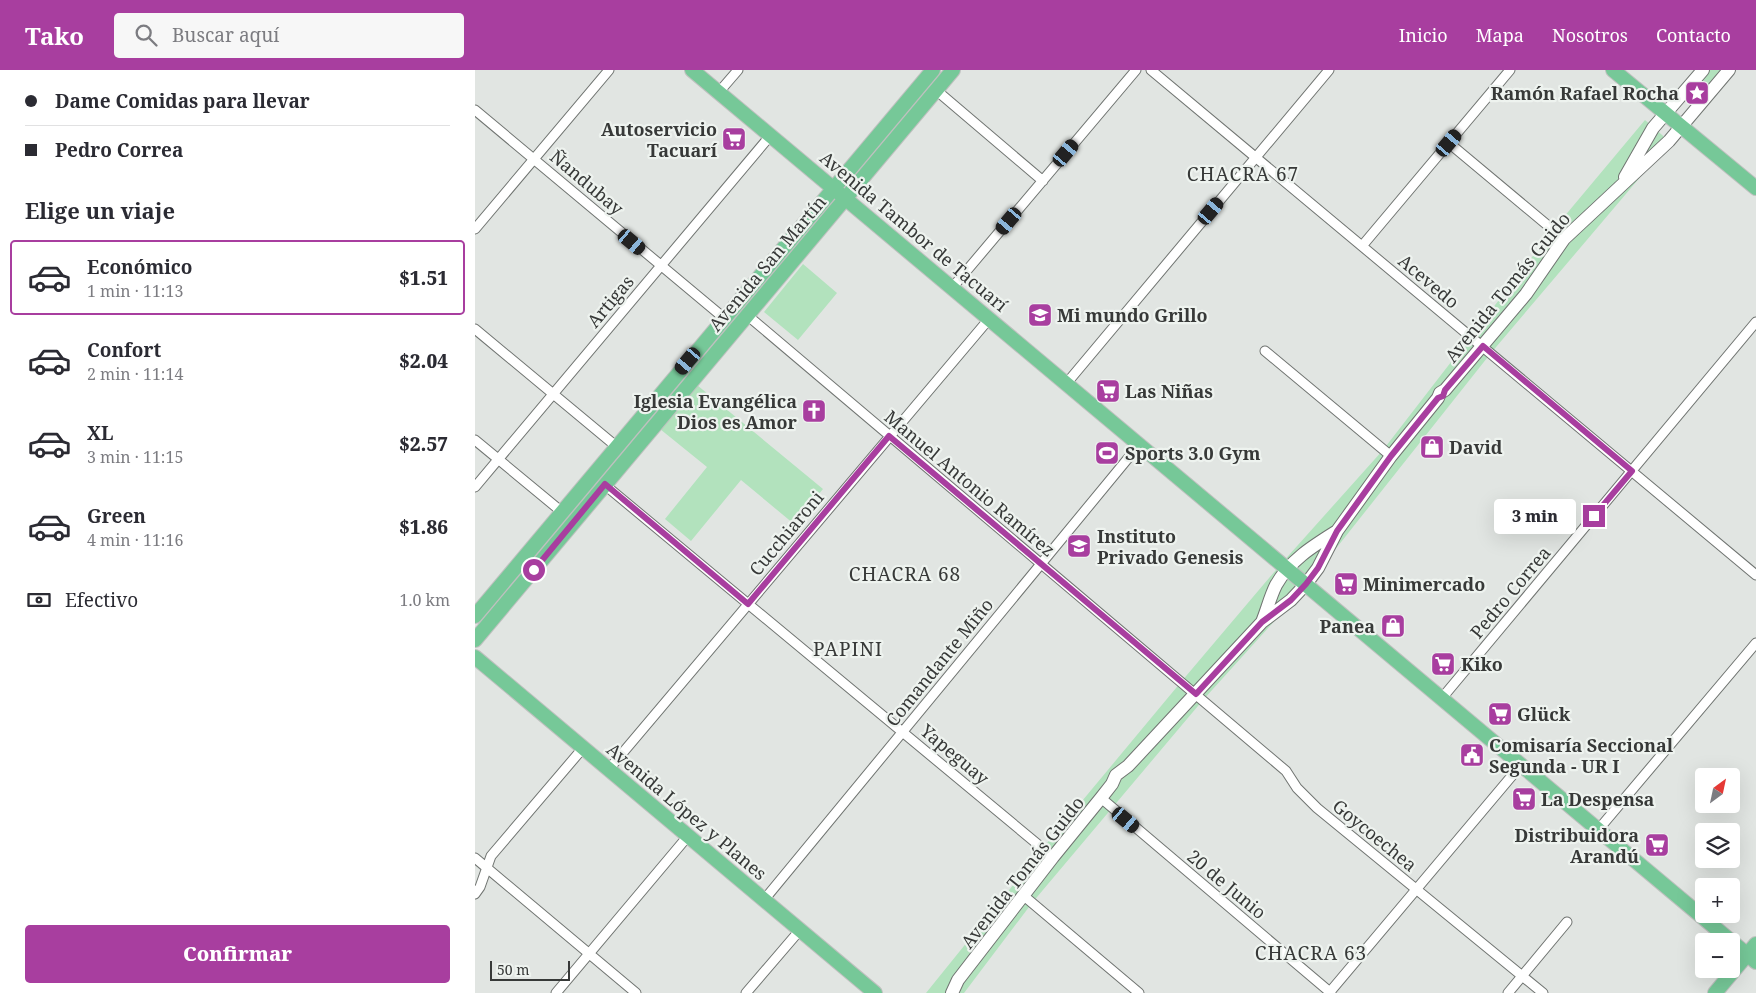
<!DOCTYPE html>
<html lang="es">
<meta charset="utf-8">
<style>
body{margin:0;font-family:"Noto Serif",serif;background:#f7f7f7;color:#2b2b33;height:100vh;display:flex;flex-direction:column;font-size:19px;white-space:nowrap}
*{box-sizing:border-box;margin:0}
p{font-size:16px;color:#7c7c81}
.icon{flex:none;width:28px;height:28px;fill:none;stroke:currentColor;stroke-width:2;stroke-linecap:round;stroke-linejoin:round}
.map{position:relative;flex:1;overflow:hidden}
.side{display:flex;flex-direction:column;background:#fff;width:475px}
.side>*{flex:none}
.banner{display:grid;align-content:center;height:110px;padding:0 25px;background:#fff}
.needle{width:32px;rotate:33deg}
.fabs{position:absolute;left:1220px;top:698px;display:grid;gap:10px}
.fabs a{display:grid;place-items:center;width:45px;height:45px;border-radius:5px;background:#fff;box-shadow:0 5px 20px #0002;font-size:25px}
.scale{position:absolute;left:15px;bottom:12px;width:80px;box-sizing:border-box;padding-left:5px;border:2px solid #373938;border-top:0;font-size:14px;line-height:18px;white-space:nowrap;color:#373938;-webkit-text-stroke:4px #eef3ef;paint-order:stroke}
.end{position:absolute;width:22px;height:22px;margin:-11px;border:6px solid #a83e9f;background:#fff;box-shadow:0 0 0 2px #fff}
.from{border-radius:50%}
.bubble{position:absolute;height:35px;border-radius:5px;background:#fff;box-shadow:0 5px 20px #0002;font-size:16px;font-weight:800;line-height:35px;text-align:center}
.car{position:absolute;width:15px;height:30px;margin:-15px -8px;border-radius:6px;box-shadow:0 0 4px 1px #0007;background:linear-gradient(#222 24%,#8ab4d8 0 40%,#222 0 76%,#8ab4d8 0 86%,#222 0)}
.banner b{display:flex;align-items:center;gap:18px;height:48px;font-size:19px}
.banner b+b{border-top:1px solid #e1e1e2}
.banner i{width:12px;height:12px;background:#2b2b33}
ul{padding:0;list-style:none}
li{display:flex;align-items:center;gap:15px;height:75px;margin:0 10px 8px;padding:0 15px;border:2px solid transparent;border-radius:5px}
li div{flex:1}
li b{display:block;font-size:19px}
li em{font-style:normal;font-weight:800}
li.selected{border-color:#a83e9f}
li>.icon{width:45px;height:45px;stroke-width:1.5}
h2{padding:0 25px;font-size:22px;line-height:60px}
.pay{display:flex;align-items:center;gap:12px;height:55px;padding:0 25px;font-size:19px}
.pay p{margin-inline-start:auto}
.cta{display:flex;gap:10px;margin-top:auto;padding:10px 25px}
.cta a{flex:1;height:58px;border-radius:5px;background:#a83e9f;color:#fff;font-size:20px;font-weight:800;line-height:58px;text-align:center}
header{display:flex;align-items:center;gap:30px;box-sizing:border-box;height:70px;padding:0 25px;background:#a83e9f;color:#fff}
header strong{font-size:24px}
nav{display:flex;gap:28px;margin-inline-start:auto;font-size:18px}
.search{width:350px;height:45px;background:#f7f7f7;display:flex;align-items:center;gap:12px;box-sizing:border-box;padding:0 18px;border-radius:5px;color:#7c7c81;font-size:19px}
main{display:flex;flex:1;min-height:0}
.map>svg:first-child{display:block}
.green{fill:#b2e2bd}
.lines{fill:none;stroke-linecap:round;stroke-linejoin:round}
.street-casing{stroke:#707471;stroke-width:11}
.secondary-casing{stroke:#707471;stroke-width:14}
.primary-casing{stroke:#bfc0bf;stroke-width:16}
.street{stroke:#fff;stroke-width:9}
.secondary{stroke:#fff;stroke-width:12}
.primary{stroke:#76c898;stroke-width:14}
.route{stroke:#a83e9f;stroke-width:6}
.labels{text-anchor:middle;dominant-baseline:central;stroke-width:4.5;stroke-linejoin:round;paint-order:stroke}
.poi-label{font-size:18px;font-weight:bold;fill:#373938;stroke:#eef3ef;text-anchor:start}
.street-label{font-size:18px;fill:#373938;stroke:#eef3ef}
.neighbourhood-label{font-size:19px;letter-spacing:1px;fill:#373938;stroke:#eef3ef}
</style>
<header>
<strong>Tako</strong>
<div class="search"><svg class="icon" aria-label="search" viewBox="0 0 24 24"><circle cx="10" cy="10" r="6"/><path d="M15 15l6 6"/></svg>Buscar aquí</div>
<nav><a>Inicio</a><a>Mapa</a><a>Nosotros</a><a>Contacto</a></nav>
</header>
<main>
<section class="side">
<div class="banner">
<b><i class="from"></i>Dame Comidas para llevar</b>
<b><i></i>Pedro Correa</b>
</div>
<h2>Elige un viaje</h2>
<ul>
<li class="selected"><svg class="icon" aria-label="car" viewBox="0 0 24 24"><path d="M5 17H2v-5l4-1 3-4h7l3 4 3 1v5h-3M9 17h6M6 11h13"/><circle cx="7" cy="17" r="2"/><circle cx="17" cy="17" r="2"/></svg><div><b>Económico</b><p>1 min · 11:13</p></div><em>$1.51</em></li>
<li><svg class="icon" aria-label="car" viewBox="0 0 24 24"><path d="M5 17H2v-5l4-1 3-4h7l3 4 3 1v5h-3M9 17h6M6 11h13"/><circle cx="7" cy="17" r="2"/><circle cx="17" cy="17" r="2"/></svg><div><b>Confort</b><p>2 min · 11:14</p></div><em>$2.04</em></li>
<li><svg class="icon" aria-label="car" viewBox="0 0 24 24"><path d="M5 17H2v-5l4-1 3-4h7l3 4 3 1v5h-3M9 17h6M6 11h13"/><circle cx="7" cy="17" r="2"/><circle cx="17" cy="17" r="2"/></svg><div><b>XL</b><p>3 min · 11:15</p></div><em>$2.57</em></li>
<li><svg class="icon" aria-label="car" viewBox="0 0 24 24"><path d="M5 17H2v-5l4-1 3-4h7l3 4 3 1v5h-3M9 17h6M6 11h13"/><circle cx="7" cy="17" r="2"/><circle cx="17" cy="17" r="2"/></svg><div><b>Green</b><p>4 min · 11:16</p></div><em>$1.86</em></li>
</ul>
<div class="pay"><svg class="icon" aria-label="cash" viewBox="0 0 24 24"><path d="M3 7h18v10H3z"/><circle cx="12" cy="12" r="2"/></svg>Efectivo<p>1.0 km</p></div>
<div class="cta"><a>Confirmar</a></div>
</section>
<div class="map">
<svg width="1281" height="923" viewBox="0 0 1281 923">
<rect width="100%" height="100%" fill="#e1e5e2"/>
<path class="green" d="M 1235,0 L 1248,0 L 1219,34 L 1212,28 Z
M 1170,50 L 1195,72 L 1016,283 L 832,515 L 728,630 L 557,833 L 489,923 L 451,923 L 568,778 L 706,612 L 806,494 L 908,380 L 1078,160 Z
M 328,194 L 362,223 L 323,270 L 289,242 Z
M 222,315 L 348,419 L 319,454 L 266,410 L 216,471 L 190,449 L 232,397 L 185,359 Z"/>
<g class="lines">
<defs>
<path id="street" d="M 676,0 L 1281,505
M 461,20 L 568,111
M 244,22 L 263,0
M 0,40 L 249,248
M 974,73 L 1089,169
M 0,159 L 134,0
M 887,176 L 1035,0
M 477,218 L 661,0
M 272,245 L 811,701 L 822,718 L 842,738 L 1068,923
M 0,259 L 142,377
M 790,281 L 916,386
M 591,314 L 854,0
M 0,370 L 87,442
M 130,415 L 578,787
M 0,417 L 295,66
M 967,628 L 1281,252
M 134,699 L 514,249
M 626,728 L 856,923
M 1123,760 L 1281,573
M 0,788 L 161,923
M 0,824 L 5,817 L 16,786 L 108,678
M 549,826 L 664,923
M 289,830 L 664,375
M 81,923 L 213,766
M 271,923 L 325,860
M 854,923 L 1046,695
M 1033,923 L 1092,852"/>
<path id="secondary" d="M 1150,107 L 1178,58 L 1228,0
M 787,552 C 792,540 795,527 801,515 C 815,490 838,476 862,461
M 477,923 L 483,910 L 578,787 L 626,728 L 637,714 L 641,705 L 653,696 L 787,552 L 816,530 L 831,514 L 843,498 L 862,461 L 916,386 L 963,328 L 965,323 L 970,320 L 1051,224 L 1089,169 L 1194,71 L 1254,0"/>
<path id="primary" d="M 217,0 L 1281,892
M 1138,0 L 1281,118
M 0,546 L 458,0
M 0,570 L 478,0
M 0,587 L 400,923
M 1240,923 L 1281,874"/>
</defs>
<use href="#street" class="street-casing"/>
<use href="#secondary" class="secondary-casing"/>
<use href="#primary" class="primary-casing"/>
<use href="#street" class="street"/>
<use href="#secondary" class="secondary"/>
<use href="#primary" class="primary"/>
</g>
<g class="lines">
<path class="route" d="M 59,500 L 130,414 L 273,534 L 414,366 L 721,624 L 787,552 L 816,530 L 831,514 L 843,498 L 862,461 L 916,386 L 963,328 L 968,326 L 970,320 L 1008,276 L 1157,401 L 1119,446"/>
</g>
<defs>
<symbol id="sight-square" viewBox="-11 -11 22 22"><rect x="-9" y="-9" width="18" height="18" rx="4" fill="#a83e9f" stroke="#eef3ef"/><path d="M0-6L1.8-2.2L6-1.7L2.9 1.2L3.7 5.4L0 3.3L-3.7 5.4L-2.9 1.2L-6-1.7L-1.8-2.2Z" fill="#fff"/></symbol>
<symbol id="supermarket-square" viewBox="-11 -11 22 22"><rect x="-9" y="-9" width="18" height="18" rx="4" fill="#a83e9f" stroke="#eef3ef"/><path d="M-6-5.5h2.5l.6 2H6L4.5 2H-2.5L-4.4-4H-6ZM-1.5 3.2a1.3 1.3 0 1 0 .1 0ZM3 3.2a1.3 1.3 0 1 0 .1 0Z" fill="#fff"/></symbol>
<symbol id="school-square" viewBox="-11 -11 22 22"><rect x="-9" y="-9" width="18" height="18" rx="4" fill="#a83e9f" stroke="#eef3ef"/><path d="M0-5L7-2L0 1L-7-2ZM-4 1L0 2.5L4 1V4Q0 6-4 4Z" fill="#fff"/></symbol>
<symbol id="church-square" viewBox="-11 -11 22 22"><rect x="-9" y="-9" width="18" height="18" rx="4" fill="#a83e9f" stroke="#eef3ef"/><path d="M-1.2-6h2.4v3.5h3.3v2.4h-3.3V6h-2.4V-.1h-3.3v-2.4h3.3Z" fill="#fff"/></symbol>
<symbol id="shop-square" viewBox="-11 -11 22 22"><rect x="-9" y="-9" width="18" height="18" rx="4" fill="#a83e9f" stroke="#eef3ef"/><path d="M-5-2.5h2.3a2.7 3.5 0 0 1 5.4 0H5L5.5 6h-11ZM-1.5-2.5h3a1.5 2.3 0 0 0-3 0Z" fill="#fff"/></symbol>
<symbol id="stadium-square" viewBox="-11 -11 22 22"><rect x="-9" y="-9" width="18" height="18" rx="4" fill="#a83e9f" stroke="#eef3ef"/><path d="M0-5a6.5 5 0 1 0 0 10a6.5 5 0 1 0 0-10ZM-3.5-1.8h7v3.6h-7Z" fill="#fff"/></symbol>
<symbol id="civic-square" viewBox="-11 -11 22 22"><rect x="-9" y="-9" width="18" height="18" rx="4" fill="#a83e9f" stroke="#eef3ef"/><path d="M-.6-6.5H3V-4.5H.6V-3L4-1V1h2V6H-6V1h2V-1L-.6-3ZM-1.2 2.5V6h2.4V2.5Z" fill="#fff"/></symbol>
</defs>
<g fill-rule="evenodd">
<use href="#sight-square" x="1208" y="9" width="28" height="28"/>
<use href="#supermarket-square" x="245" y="55" width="28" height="28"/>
<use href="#school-square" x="551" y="231" width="28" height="28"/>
<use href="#supermarket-square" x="619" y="307" width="28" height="28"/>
<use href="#church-square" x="325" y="327" width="28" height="28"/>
<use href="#shop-square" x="943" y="363" width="28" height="28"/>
<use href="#stadium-square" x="618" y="369" width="28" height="28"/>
<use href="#school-square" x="590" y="462" width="28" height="28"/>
<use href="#supermarket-square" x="857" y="500" width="28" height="28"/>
<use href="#shop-square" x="904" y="542" width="28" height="28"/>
<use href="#supermarket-square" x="954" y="580" width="28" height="28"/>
<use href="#supermarket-square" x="1011" y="630" width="28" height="28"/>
<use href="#civic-square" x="983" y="671" width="28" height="28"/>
<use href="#supermarket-square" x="1035" y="715" width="28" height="28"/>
<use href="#supermarket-square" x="1168" y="761" width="28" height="28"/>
</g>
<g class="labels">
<g class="poi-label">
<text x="1204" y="23" text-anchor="end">Ramón Rafael Rocha</text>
<text x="242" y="59" text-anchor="end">Autoservicio<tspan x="242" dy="21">Tacuarí</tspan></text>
<text x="582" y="245">Mi mundo Grillo</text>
<text x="650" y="321">Las Niñas</text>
<text x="322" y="331" text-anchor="end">Iglesia Evangélica<tspan x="322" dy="21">Dios es Amor</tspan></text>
<text x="974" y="377">David</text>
<text x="650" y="383">Sports 3.0 Gym</text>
<text x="622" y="466">Instituto<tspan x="622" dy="21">Privado Genesis</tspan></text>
<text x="888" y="514">Minimercado</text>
<text x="900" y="556" text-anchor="end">Panea</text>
<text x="986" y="594">Kiko</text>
<text x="1042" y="644">Glück</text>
<text x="1014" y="675">Comisaría Seccional<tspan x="1014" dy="21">Segunda - UR I</tspan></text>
<text x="1066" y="729">La Despensa</text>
<text x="1164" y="765" text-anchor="end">Distribuidora<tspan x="1164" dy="21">Arandú</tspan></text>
</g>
<g class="street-label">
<text transform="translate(112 112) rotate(40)">Ñandubay</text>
<text transform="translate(439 161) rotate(40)">Avenida Tambor de Tacuarí</text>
<text transform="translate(292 193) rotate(-50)">Avenida San Martín</text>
<text transform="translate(954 211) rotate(40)">Acevedo</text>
<text transform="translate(1032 217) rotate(-51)">Avenida Tomás Guido</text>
<text transform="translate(135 231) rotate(-50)">Artigas</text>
<text transform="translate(495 413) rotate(40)">Manuel Antonio Ramírez</text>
<text transform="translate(311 463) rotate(-50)">Cucchiaroni</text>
<text transform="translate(1035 522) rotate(-50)">Pedro Correa</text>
<text transform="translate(464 592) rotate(-51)">Comandante Miño</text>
<text transform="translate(480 684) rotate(40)">Yapeguay</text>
<text transform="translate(212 741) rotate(40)">Avenida López y Planes</text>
<text transform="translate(900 765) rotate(39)">Goycoechea</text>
<text transform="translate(547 802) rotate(-52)">Avenida Tomás Guido</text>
<text transform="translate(752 814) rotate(40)">20 de Junio</text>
</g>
<g class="neighbourhood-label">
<text x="768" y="104">CHACRA 67</text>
<text x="430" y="504">CHACRA 68</text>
<text x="373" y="579">PAPINI</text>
<text x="836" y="883">CHACRA 63</text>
</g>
</g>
</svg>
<div class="fabs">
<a><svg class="needle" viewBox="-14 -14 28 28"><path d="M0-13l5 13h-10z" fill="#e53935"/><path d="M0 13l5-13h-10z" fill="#7c7c81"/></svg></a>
<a><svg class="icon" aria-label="layers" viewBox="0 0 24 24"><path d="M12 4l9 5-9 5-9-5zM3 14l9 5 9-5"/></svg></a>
<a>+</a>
<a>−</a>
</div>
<div class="scale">50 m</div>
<i class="end from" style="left:59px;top:500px"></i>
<i class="end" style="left:1119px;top:446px"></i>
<div class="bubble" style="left:1019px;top:429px;width:82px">3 min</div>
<i class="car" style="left:974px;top:73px;rotate:40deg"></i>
<i class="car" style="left:591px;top:83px;rotate:40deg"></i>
<i class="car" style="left:736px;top:141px;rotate:40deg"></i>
<i class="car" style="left:534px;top:151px;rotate:220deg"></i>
<i class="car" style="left:157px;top:172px;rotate:130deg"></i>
<i class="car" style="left:213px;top:291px;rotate:220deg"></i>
<i class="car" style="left:651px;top:750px;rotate:130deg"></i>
</div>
</main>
